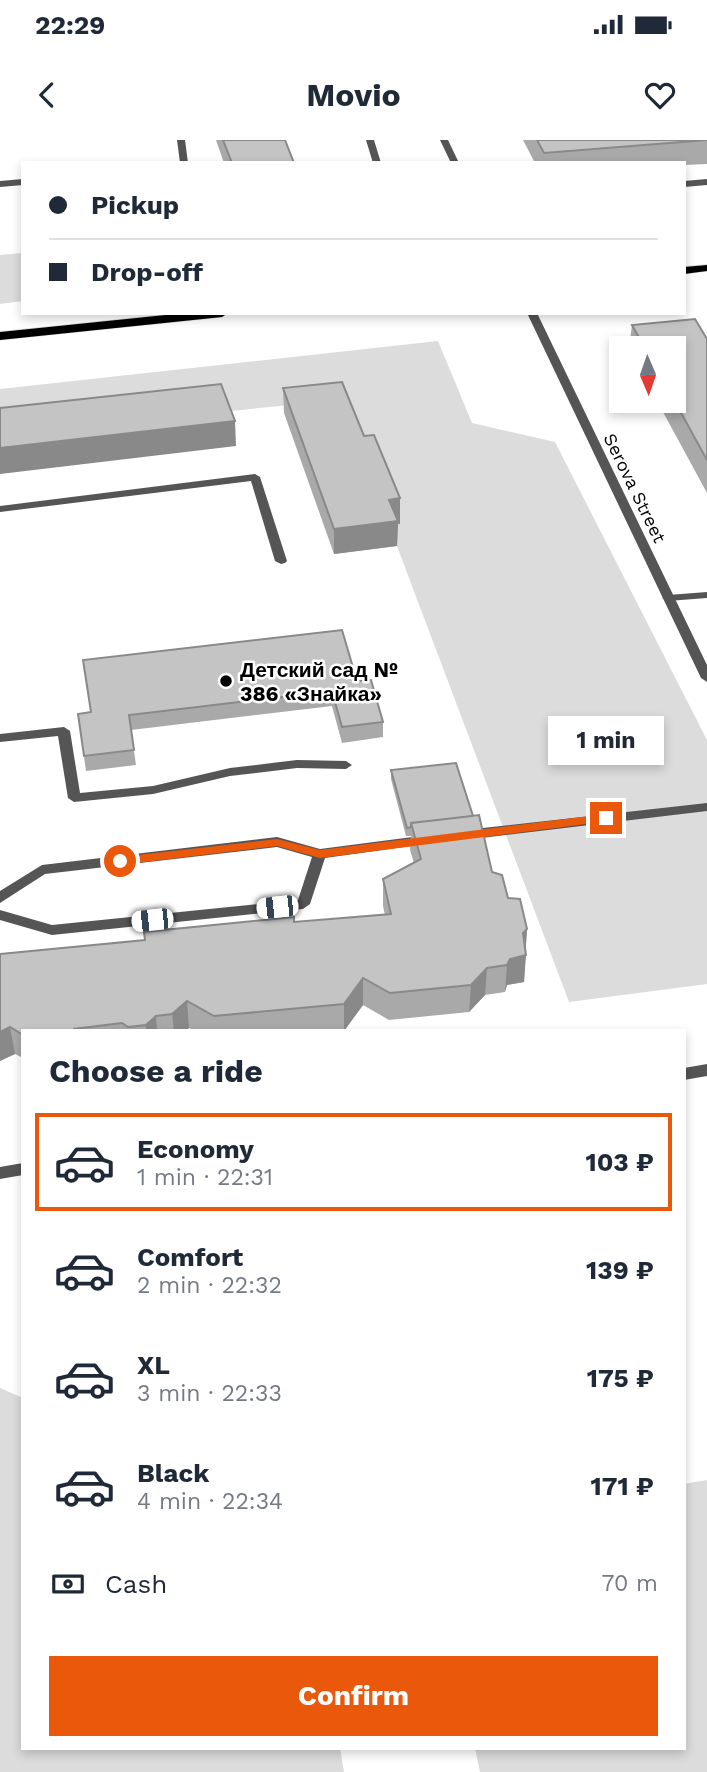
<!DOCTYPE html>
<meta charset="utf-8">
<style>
body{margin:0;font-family:"Work Sans",sans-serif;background:#f6f6f7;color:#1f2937;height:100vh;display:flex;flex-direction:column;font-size:26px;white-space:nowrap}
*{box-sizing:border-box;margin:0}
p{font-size:23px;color:#747a83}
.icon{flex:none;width:38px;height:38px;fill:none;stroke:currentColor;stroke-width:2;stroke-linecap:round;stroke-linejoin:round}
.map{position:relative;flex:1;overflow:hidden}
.details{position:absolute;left:21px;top:889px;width:665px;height:721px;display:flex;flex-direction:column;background:#fff;border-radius:0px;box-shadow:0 4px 10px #0003}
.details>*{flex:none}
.hud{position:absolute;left:21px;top:21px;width:665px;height:154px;border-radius:0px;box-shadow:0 4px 10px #0003;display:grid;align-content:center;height:154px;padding:0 28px;background:#fff}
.needle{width:46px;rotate:178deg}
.tools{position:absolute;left:609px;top:196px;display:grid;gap:14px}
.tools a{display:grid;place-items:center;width:77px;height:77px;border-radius:0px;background:#fff;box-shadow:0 4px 10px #0003;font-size:35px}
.end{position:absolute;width:32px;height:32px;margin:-16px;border:9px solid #ea580c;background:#fff;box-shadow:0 0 0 4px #fff}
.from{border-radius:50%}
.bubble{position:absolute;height:49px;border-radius:0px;background:#fff;box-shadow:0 4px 10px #0003;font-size:23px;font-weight:700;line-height:49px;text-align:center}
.car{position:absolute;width:21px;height:42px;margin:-21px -10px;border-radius:9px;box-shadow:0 0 5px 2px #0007;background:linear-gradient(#fff 24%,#345 0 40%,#fff 0 76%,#345 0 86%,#fff 0)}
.hud b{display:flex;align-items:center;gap:24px;height:66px;font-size:26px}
.hud b+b{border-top:2px solid #e0e1e3}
.hud i{width:18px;height:18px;background:#1f2937}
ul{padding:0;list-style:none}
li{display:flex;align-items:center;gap:21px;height:98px;margin:0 14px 10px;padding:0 14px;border:4px solid transparent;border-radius:0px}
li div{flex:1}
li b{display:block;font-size:26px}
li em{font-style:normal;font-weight:700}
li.active{border-color:#ea580c}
li>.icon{width:63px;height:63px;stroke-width:1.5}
h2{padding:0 28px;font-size:32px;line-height:84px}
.pay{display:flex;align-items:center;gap:18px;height:77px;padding:0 28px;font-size:26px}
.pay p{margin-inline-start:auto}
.action{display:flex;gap:14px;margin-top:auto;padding:14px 28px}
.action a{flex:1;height:80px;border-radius:0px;background:#ea580c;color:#fff;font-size:28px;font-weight:700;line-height:80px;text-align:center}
.status{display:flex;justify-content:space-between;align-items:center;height:49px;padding:0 35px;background:#fff;direction:ltr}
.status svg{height:19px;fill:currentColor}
header{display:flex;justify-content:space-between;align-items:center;height:91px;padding:0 28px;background:#fff;font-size:32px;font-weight:700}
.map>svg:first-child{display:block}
.green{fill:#dcdcdc}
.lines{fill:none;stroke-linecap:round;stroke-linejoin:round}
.primary-casing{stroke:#dbdbdb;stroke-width:1}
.service{fill:#555;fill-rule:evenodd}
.tertiary{fill:#555;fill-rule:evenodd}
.primary{fill:#000;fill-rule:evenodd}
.wall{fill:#a9a9a9}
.shaded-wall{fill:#898989}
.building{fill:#c4c4c4;stroke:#898989;stroke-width:2}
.route{fill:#ea580c}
.poi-dot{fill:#000;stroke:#fff;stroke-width:2.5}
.labels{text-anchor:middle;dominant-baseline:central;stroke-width:5;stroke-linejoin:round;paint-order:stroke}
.far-street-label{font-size:18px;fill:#000;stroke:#fff}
.poi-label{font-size:21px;font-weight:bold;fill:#000;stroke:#fff;text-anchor:start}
</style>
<div class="status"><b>22:29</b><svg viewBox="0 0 49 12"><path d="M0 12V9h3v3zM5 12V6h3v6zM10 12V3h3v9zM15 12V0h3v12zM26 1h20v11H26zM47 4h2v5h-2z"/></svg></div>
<header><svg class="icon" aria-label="back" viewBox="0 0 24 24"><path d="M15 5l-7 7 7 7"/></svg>Movio<svg class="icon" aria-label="heart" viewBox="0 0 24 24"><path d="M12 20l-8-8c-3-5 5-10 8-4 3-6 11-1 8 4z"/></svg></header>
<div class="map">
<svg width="707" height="1632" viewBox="0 0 707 1632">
<rect width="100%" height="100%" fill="#fff"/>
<path class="green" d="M 23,113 L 23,161 L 0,164 L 0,115 Z
M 438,201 L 472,283 L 555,302 L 707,600 L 707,844 L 569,862 L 389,385 L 290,265 L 0,294 L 0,249 Z
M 0,1248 L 23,1258 L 23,1608 L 340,1608 L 344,1632 L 0,1632 Z
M 707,1340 L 707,1632 L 480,1632 L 475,1608 L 684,1608 L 684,1344 Z"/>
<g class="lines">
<defs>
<path id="primary" d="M 707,125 L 707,131 L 684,134 L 684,127 Z
M 185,173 L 228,173 L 222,177 L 0,200 L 0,192 Z"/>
</defs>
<use href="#primary" class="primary-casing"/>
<path class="service" d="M 177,0 L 185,0 L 188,23 L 180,23 Z
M 366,0 L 374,0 L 381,23 L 373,23 Z
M 23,39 L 23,45 L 0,47 L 0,41 Z
M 707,39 L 707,45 L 684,47 L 684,41 Z
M 255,334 L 260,337 L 287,421 L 285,423 L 281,424 L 275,421 L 251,341 L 0,372 L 0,366 Z
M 707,452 L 707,458 L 668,461 L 662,458 L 668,455 Z
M 64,587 L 70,591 L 80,653 L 153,646 L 230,628 L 297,620 L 346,621 L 352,625 L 346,629 L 297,628 L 230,636 L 153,654 L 74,662 L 68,658 L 58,596 L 0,602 L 0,594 Z
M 707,663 L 707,671 L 465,700 L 458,695 L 465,690 Z
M 428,695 L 433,697 L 435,700 L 433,703 L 325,718 L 310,764 L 303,769 L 52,795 L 0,780 L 0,770 L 52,785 L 298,760 L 312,717 L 277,707 L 45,734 L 0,763 L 0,751 L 42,725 L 277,697 L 320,709 Z"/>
<path class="tertiary" d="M 440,0 L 448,0 L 459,23 L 451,23 Z
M 527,173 L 537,173 L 707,525 L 707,542 L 701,538 Z
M 707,924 L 707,936 L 684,940 L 684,928 Z
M 23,1023 L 23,1035 L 0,1039 L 0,1027 Z"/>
<use href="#primary" class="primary"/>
</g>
<path class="wall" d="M 216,0 L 285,0 L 294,23 L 224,23 Z
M 523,0 L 707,0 L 707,24 L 684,25 L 684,23 L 535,23 Z
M 632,185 L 707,199 L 707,353 L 657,261 L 674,261 L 674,208 L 629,208 Z
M 283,248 L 364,296 L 400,358 L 400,384 L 398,384 L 397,406 L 334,414 L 284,273 Z
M 357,541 L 383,582 L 383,597 L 342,603 L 332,566 L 131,590 L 136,625 L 86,631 L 78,574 Z
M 391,630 L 473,676 L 492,732 L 527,789 L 524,842 L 507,845 L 505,852 L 485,855 L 469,872 L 389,880 L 363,865 L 344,891 L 195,891 L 189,888 L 186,891 L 23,891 L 23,918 L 15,914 L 0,921 L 0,814 L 145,800 L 294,782 L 385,775 L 383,766 L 383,739 L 414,723 L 410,710 L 411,696 L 406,696 L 391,639 Z"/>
<path class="shaded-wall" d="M 235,281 L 236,306 L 0,334 L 0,308 Z
M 400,358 L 400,384 L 398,384 L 397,406 L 334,414 L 334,389 L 389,360 Z
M 527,789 L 525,816 L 526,815 L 524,842 L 507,845 L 505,852 L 507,825 L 523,793 Z
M 487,828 L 485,855 L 469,872 L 471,845 Z
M 363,838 L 363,865 L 344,891 L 344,864 Z
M 187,861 L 189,888 L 186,891 L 174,891 L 172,874 Z
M 156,876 L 157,891 L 146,891 L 146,885 Z
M 10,887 L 15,914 L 0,921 L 0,892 Z"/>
<path class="building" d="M 223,0 L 285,0 L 294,23 L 232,23 Z
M 537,0 L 707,0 L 544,13 Z
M 695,179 L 707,199 L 707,320 L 674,260 L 674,208 L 645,208 L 632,185 Z
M 342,242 L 364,296 L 374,295 L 400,358 L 389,360 L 398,381 L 334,389 L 283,248 Z
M 221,244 L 235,281 L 0,308 L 0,268 Z
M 342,490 L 357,541 L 371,540 L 383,582 L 342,587 L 332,551 L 129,575 L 134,610 L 84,616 L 78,574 L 91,572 L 83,520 Z
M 456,623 L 473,676 L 411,683 L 411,687 L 407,688 L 391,630 Z
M 479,675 L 492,732 L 502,735 L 508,758 L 520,759 L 527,789 L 523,793 L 526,815 L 510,819 L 507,825 L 487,828 L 471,845 L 390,853 L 363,838 L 344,864 L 214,876 L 187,861 L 172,874 L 156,876 L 146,885 L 128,887 L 122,883 L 74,889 L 74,891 L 23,891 L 23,895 L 10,887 L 0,892 L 0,814 L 145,800 L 144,792 L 294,777 L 294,782 L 391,774 L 383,739 L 421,719 L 411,683 Z"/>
<path class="route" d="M 606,674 L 609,675 L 609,681 L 320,718 L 277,706 L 120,725 L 115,721 L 120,717 L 277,699 L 320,710 Z"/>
<circle class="poi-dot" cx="226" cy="541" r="7"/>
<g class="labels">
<g class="far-street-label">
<text transform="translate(635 348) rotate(64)">Serova Street</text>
</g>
<g class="poi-label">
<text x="240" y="529">Детский сад №<tspan x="240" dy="24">386 «Знайка»</tspan></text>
</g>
</g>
</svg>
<div class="tools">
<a><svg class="needle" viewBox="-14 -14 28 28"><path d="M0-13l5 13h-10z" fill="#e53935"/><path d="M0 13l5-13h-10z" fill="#747a83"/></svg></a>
</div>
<i class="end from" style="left:120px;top:721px"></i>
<i class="end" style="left:606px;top:678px"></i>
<div class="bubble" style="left:548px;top:576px;width:116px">1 min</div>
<i class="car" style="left:277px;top:767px;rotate:264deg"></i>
<i class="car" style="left:152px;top:780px;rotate:264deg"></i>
<div class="hud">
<b><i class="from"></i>Pickup</b>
<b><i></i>Drop-off</b>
</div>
<section class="details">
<h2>Choose a ride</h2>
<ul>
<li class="active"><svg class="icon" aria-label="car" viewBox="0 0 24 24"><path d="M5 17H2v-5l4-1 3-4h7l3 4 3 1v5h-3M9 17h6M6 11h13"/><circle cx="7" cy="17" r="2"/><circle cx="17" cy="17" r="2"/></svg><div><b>Economy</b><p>1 min · 22:31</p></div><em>103 ₽</em></li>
<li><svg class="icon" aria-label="car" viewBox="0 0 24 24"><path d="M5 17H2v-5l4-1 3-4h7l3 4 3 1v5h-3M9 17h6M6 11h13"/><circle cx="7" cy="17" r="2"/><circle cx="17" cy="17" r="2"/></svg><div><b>Comfort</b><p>2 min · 22:32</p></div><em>139 ₽</em></li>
<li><svg class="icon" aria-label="car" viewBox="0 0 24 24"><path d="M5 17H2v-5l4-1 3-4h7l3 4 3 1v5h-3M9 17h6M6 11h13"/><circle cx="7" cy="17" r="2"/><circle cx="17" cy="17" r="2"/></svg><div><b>XL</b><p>3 min · 22:33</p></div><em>175 ₽</em></li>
<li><svg class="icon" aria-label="car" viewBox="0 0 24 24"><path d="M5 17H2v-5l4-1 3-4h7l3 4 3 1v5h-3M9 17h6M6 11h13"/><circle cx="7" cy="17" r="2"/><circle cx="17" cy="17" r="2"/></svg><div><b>Black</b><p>4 min · 22:34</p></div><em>171 ₽</em></li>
</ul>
<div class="pay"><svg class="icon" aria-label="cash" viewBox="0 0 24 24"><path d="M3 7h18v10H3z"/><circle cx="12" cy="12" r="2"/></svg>Cash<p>70 m</p></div>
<div class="action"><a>Confirm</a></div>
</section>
</div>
